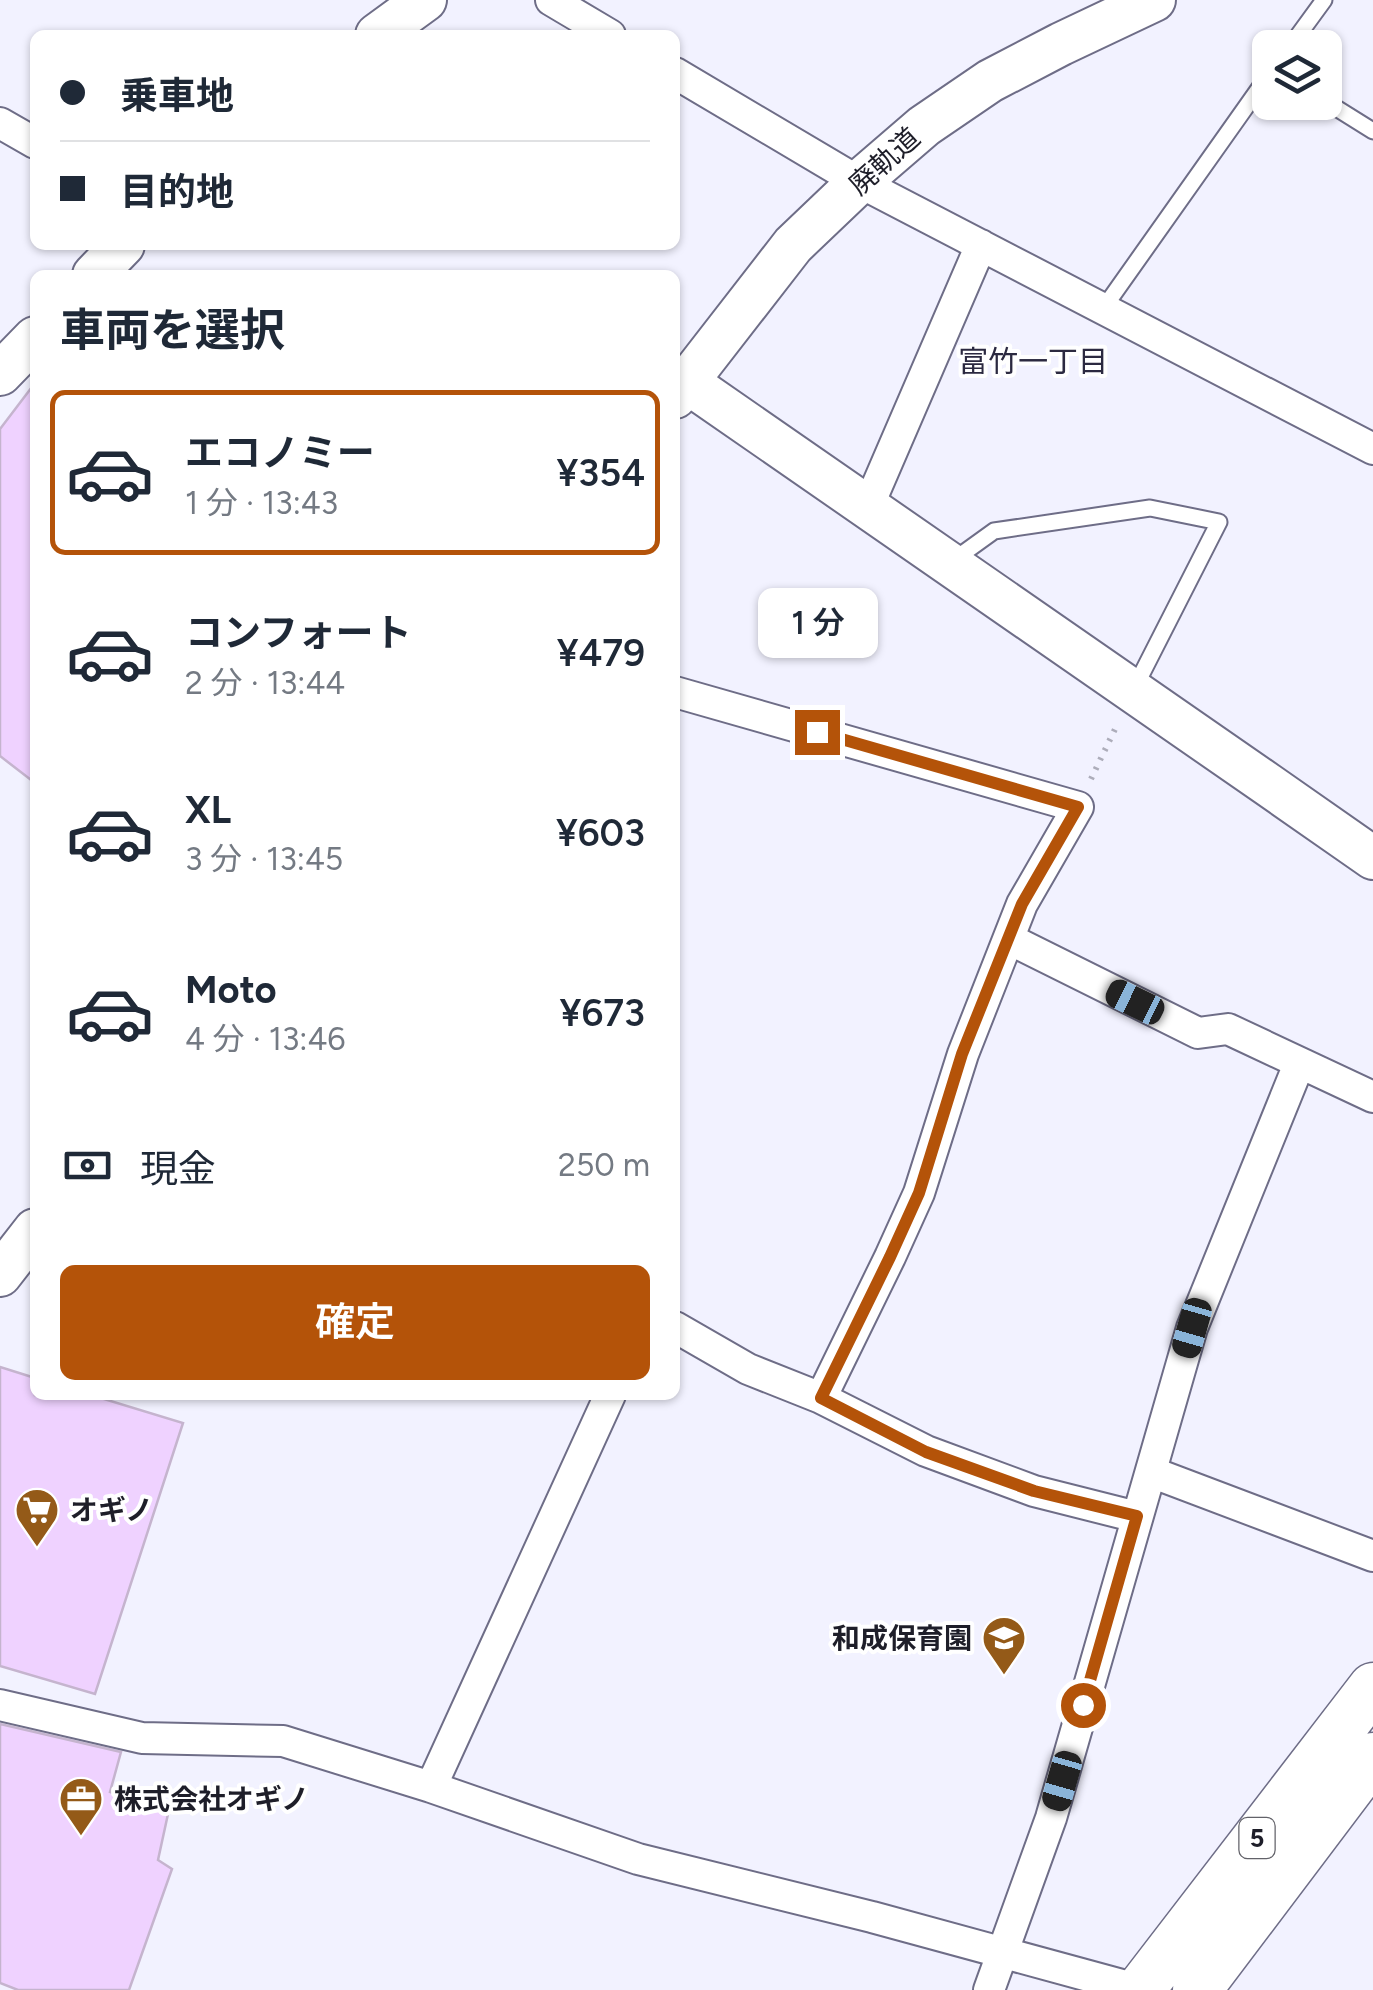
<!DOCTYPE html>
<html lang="ja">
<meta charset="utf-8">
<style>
body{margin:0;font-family:Figtree,"Noto Sans JP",sans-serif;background:#f6f6f7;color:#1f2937;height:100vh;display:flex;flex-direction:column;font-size:38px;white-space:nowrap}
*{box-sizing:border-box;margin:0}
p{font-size:32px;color:#747a83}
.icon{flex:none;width:55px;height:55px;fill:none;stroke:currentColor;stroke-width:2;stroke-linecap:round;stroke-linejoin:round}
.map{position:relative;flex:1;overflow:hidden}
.details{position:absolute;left:30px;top:270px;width:650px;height:1130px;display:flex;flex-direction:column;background:#fff;border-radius:15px;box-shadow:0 2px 8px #0004}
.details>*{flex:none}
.top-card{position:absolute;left:30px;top:30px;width:650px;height:220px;border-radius:15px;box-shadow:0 2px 8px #0004;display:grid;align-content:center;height:220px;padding:0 30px;background:#fff}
.controls{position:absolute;left:1252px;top:30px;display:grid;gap:20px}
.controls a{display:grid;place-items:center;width:90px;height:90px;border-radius:15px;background:#fff;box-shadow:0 2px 8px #0004;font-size:50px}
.end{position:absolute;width:45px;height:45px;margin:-22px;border:12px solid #b45309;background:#fff;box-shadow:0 0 0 5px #fff}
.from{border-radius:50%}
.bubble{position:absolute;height:70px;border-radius:15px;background:#fff;box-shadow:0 2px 8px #0004;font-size:32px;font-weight:600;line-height:70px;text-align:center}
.car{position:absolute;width:30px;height:60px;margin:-30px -15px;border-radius:12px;box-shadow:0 0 8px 2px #0007;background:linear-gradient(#222 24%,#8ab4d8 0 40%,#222 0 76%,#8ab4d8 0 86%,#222 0)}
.top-card b{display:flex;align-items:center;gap:35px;height:95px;font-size:38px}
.top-card b+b{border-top:2px solid #e0e1e3}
.top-card i{width:25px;height:25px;background:#1f2937}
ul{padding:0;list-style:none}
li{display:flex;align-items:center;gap:30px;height:165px;margin:0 20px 15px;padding:0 10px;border:5px solid transparent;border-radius:15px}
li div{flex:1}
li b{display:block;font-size:38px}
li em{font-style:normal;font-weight:600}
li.active{border-color:#b45309}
li>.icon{width:90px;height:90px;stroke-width:1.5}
h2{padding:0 30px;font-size:45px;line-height:120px}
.pay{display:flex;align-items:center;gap:25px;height:110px;padding:0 30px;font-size:38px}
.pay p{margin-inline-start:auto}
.action{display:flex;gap:20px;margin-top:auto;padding:20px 30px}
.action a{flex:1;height:115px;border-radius:15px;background:#b45309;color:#fff;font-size:40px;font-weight:600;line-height:115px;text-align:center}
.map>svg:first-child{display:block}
.building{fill:#efd2ff;stroke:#c5b4ce;stroke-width:2.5}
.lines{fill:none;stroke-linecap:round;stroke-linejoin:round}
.lane-casing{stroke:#6e6d87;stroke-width:19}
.street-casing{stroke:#6e6d87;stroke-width:34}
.secondary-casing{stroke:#6e6d87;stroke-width:46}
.primary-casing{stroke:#6e6d87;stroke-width:51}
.path{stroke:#adadba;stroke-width:6;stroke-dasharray:2.5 8;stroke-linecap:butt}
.lane{stroke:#fff;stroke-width:15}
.street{stroke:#fff;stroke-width:30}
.secondary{stroke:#fff;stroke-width:42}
.primary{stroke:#fff;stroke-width:48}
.route{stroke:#b45309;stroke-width:12}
.labels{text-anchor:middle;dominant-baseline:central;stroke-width:8;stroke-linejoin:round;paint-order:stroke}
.shield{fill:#fff;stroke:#626269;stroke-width:2.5}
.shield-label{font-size:25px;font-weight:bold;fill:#1e1e29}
.street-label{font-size:28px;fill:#1e1e29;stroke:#fff}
.poi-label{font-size:28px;font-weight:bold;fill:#1e1e29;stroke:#fff;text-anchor:start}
.neighbourhood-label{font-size:30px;fill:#2b2940;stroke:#fff}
</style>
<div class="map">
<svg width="1373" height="1990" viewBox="0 0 1373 1990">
<rect width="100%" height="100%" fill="#f2f2ff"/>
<path class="building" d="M 35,383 L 35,783 L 0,756 L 0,429 Z
M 0,1367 L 35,1378 L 35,1395 L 91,1395 L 183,1423 L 95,1694 L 0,1666 Z
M 0,1724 L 121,1752 L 110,1792 L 168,1814 L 158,1860 L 172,1869 L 129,1990 L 18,1990 L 0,1983 Z"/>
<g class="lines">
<defs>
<path id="lane" d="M 1289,48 L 1324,0
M 1325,101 L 1373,131
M 1103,309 L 1270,73
M 951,562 L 994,531 L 1150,508 L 1219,522 L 1134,689"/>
<path id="street" d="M 551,0 L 610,35
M 675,73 L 859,182 L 1373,449
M 0,123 L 35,143
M 867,509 L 981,245
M 675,692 L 1078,807 L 1022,904 L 963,1054 L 919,1193 L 890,1257 L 821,1398
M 1009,939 L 1198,1033 L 1228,1029 L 1373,1097
M 675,1327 L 748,1369 L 821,1398 L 926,1451 L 1034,1491 L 1137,1517
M 1151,1472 L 1373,1556
M 0,1705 L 142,1738 L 283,1741 L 431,1787 L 638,1859 L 872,1917 L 1140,1990
M 431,1787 L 610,1395
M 989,1990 L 1051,1818 L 1192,1328 L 1299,1064"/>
<path id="secondary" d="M 377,35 L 425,0
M 94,275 L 123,245
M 0,374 L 35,338
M 687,382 C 914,542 1145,698 1373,858
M 675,397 L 793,245 L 859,182 L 924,126 L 990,81 L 1061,44 L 1154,0
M 0,1275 L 35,1230"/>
<path id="primary" d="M 1140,1990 L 1373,1687
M 1197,1990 L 1373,1757"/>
</defs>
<use href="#lane" class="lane-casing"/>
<use href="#street" class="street-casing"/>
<use href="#secondary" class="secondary-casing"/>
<use href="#primary" class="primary-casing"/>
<path class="path" d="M 1091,779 L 1116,727"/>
<use href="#lane" class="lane"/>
<use href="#street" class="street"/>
<use href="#secondary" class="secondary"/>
<use href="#primary" class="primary"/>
</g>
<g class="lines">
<path class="route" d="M 817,732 L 1078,807 L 1022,904 L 962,1054 L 919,1193 L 890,1257 L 821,1398 L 926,1452 L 1034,1491 L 1137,1516 L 1083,1705"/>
</g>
<defs>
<symbol id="supermarket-pin" viewBox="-11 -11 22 30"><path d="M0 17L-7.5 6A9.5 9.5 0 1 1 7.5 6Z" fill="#945a18" stroke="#fff"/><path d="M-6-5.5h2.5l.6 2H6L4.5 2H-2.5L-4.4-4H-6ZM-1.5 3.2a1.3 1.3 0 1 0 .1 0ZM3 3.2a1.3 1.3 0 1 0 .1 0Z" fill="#fff"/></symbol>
<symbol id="school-pin" viewBox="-11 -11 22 30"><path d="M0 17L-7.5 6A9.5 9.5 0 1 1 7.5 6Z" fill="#945a18" stroke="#fff"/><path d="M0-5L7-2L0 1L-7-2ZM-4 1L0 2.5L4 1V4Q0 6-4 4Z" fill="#fff"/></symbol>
<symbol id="office-pin" viewBox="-11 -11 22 30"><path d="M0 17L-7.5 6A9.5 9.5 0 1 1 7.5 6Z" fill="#945a18" stroke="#fff"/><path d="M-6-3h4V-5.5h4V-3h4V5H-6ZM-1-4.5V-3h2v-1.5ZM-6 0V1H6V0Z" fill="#fff"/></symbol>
</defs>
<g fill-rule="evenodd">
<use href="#supermarket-pin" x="12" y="1485" width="50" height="68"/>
<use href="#school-pin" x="979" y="1613" width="50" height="68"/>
<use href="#office-pin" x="56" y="1774" width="50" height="68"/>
</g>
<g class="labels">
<rect class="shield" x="1239.5" y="1818" width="35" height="40" rx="8"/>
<g class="shield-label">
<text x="1257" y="1838">5</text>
</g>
<g class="street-label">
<text transform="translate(884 161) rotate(-42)">廃軌道</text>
</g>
<g class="poi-label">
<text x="70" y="1510">オギノ</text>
<text x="972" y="1638" text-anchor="end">和成保育園</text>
<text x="114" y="1799">株式会社オギノ</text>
</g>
<g class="neighbourhood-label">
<text x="1033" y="361">富竹一丁目</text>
</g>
</g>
</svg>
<div class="controls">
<a><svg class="icon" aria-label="layers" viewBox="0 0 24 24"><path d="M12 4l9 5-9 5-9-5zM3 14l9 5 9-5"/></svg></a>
</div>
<i class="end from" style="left:1083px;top:1705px"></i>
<i class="end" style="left:817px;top:732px"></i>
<div class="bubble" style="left:758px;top:588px;width:120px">1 分</div>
<i class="car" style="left:1135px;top:1002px;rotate:296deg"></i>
<i class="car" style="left:1192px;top:1328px;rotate:196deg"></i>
<i class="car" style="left:1062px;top:1781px;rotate:196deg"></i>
<div class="top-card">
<b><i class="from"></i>乗車地</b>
<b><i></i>目的地</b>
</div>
<section class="details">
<h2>車両を選択</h2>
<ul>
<li class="active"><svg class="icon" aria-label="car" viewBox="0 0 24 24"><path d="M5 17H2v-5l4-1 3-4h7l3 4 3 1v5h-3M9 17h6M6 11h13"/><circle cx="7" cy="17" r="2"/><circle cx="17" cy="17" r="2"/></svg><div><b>エコノミー</b><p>1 分 · 13:43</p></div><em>¥354</em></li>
<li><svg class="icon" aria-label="car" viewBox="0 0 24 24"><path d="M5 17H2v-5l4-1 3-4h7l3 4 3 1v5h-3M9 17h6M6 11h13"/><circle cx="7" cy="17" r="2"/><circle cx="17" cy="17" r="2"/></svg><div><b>コンフォート</b><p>2 分 · 13:44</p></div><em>¥479</em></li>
<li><svg class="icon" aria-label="car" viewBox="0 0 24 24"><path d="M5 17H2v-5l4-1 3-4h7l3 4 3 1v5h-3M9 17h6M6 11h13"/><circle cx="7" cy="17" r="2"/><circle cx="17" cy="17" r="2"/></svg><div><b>XL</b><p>3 分 · 13:45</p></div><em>¥603</em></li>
<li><svg class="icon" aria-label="car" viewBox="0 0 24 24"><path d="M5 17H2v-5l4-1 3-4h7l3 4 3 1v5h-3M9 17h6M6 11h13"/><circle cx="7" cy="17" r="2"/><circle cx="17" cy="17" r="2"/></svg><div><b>Moto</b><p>4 分 · 13:46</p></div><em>¥673</em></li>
</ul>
<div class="pay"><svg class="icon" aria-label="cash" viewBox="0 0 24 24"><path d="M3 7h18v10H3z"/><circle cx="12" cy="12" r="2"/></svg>現金<p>250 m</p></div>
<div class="action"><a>確定</a></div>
</section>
</div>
